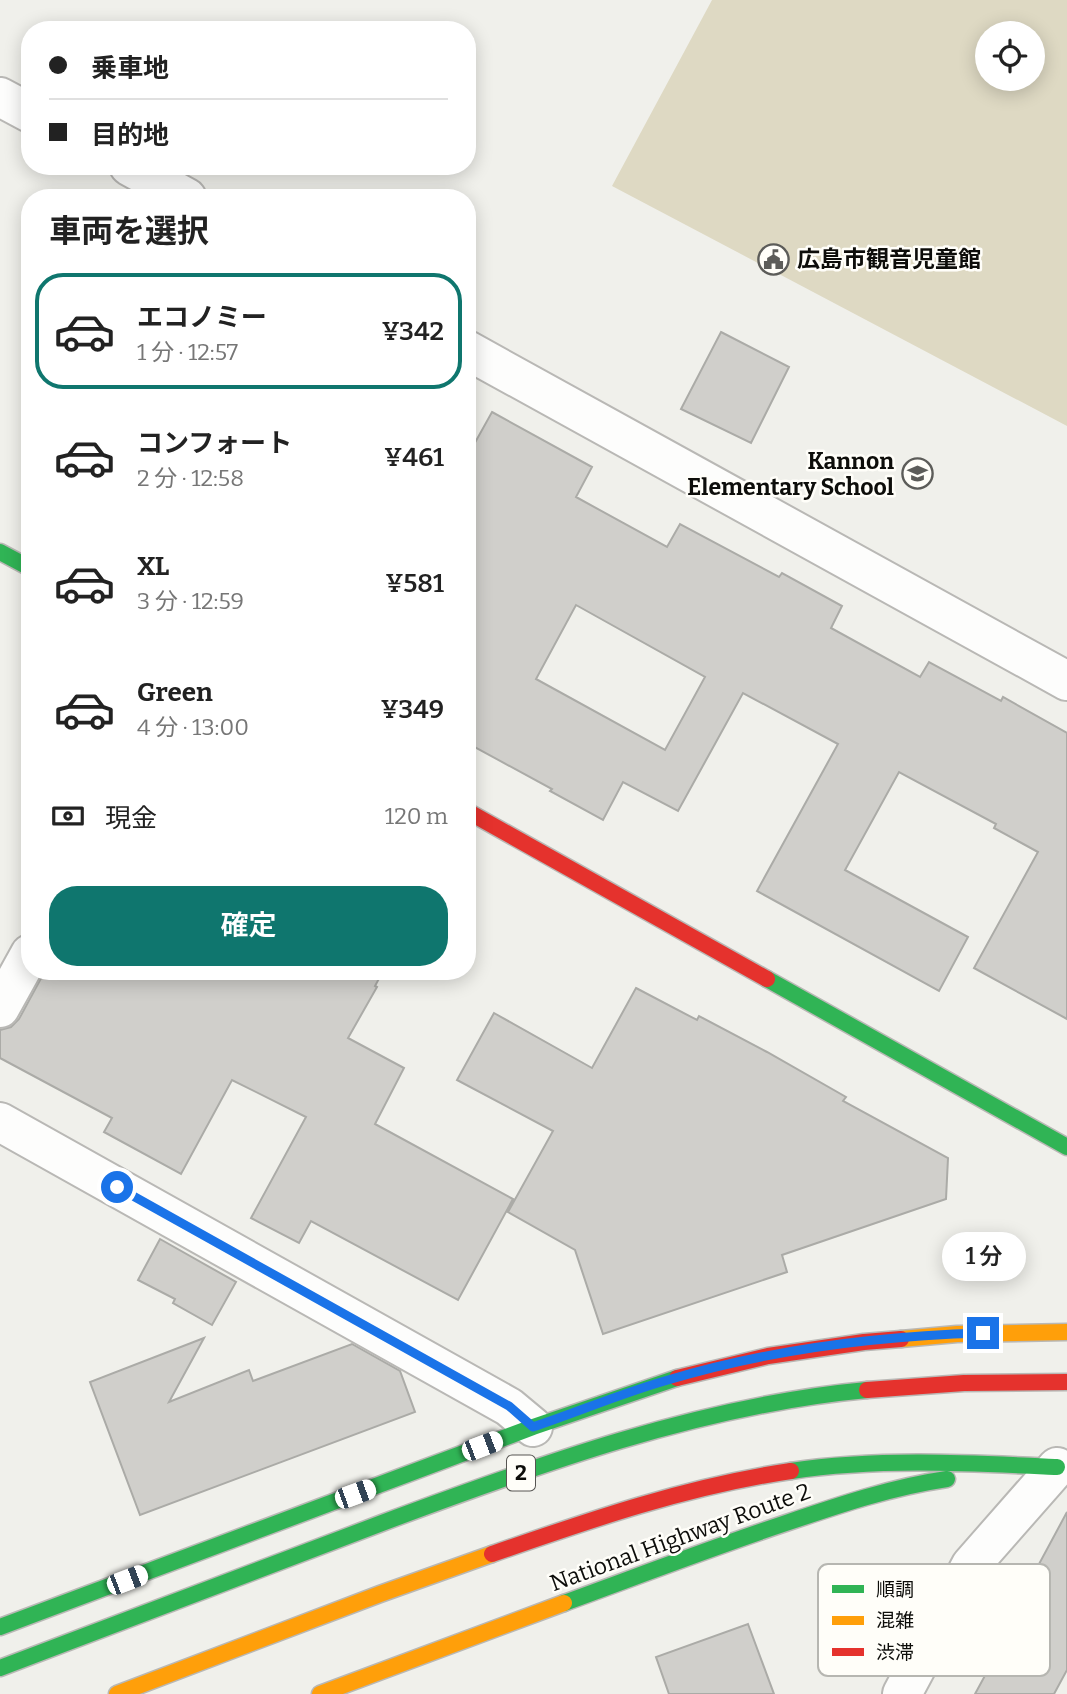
<!DOCTYPE html>
<html lang="ja">
<meta charset="utf-8">
<style>
body{margin:0;font-family:Bitter,"Noto Sans JP",serif;background:#f2f2f2;color:#222;height:100vh;display:flex;flex-direction:column;font-size:26px;white-space:nowrap}
*{box-sizing:border-box;margin:0}
p{font-size:23px;color:#767676}
.icon{flex:none;width:38px;height:38px;fill:none;stroke:currentColor;stroke-width:2;stroke-linecap:round;stroke-linejoin:round}
.map{position:relative;flex:1;overflow:hidden}
.sheet{position:absolute;left:21px;top:189px;width:455px;height:791px;display:flex;flex-direction:column;background:#fff;border-radius:28px;box-shadow:0 4px 18px #0003}
.sheet>*{flex:none}
.banner{position:absolute;left:21px;top:21px;width:455px;height:154px;border-radius:28px;box-shadow:0 4px 18px #0003;display:grid;align-content:center;height:154px;padding:0 28px;background:#fff}
.buttons{position:absolute;left:975px;top:21px;display:grid;gap:14px}
.buttons a{display:grid;place-items:center;width:70px;height:70px;border-radius:50%;background:#fff;box-shadow:0 4px 18px #0003;font-size:35px}
.end{position:absolute;width:32px;height:32px;margin:-16px;border:9px solid #1a73e8;background:#fff;box-shadow:0 0 0 4px #fff}
.from{border-radius:50%}
.bubble{position:absolute;height:49px;border-radius:24px;background:#fff;box-shadow:0 4px 18px #0003;font-size:23px;font-weight:600;line-height:49px;text-align:center}
.car{position:absolute;width:21px;height:42px;margin:-21px -10px;border-radius:9px;box-shadow:0 0 5px 2px #0007;background:linear-gradient(#fff 24%,#345 0 40%,#fff 0 76%,#345 0 86%,#fff 0)}
.banner b{display:flex;align-items:center;gap:24px;height:66px;font-size:26px}
.banner b+b{border-top:2px solid #e0e0e0}
.banner i{width:18px;height:18px;background:#222}
ul{padding:0;list-style:none}
li{display:flex;align-items:center;gap:21px;height:116px;margin:0 14px 10px;padding:0 14px;border:4px solid transparent;border-radius:28px}
li div{flex:1}
li b{display:block;font-size:26px}
li em{font-style:normal;font-weight:600}
li.selected{border-color:#0f766e}
li>.icon{width:63px;height:63px;stroke-width:1.5}
h2{padding:0 28px;font-size:32px;line-height:84px}
.pay{display:flex;align-items:center;gap:18px;height:77px;padding:0 28px;font-size:26px}
.pay p{margin-inline-start:auto}
.cta{display:flex;gap:14px;margin-top:auto;padding:14px 28px}
.cta a{flex:1;height:80px;border-radius:28px;background:#0f766e;color:#fff;font-size:28px;font-weight:600;line-height:80px;text-align:center}
.map>svg:first-child{display:block}
.green{fill:#ded9c3;fill-rule:evenodd}
.building{fill:#d0cfcb;stroke:#ababa7;stroke-width:2;fill-rule:evenodd}
.lines{fill:none;stroke-linecap:round;stroke-linejoin:round}
.street-casing{stroke:#b9b8b5;stroke-width:42}
.fast-casing{stroke:#b9b8b5;stroke-width:19}
.slow-casing{stroke:#b9b8b5;stroke-width:19}
.jam-casing{stroke:#b9b8b5;stroke-width:19}
.street{stroke:#fdfdfc;stroke-width:38}
.fast{stroke:#30b455;stroke-width:16}
.slow{stroke:#ff9f0a;stroke-width:16}
.jam{stroke:#e5322d;stroke-width:16}
.route{stroke:#1a73e8;stroke-width:9}
.labels{text-anchor:middle;dominant-baseline:central;stroke-width:5;stroke-linejoin:round;paint-order:stroke}
.shield{fill:#fffef9;stroke:#565552;stroke-width:2}
.shield-label{font-size:21px;font-weight:bold;fill:#0d0d0a}
.poi-label{font-size:23px;font-weight:bold;fill:#0d0d0a;stroke:#fffef9;text-anchor:start}
.street-label{font-size:23px;fill:#0d0d0a;stroke:#fffef9}
.key{fill:#fffef9;stroke:#b6b6b1;stroke-width:2}
.key-label{font-size:19px;fill:#0d0d0a}
</style>
<div class="map">
<svg width="1067" height="1694" viewBox="0 0 1067 1694">
<rect width="100%" height="100%" fill="#f0f0eb"/>
<path class="green" d="M 712,0 L 1067,0 L 1067,426 L 612,186 ZM 987,33 L 1032,33 L 1032,79 L 987,79 Z"/>
<path class="building" d="M 721,332 L 789,367 L 751,443 L 681,409 Z
M 492,412 L 592,467 L 576,497 L 667,547 L 680,524 L 779,577 L 782,573 L 842,606 L 831,628 L 920,677 L 929,662 L 1001,701 L 1003,697 L 1067,733 L 1067,1019 L 974,968 L 1038,852 L 994,828 L 996,824 L 899,772 L 845,870 L 968,937 L 939,991 L 757,891 L 838,744 L 743,693 L 678,811 L 623,782 L 603,820 L 550,791 L 552,789 L 467,743 L 467,457 ZM 576,605 L 705,677 L 665,750 L 536,679 Z
M 45,971 L 383,971 L 375,986 L 377,987 L 348,1038 L 404,1068 L 375,1124 L 513,1199 L 458,1300 L 311,1221 L 299,1243 L 251,1218 L 306,1117 L 232,1080 L 181,1174 L 104,1132 L 112,1118 L 0,1058 L 0,1030 L 11,1027 L 19,1019 Z
M 636,988 L 697,1020 L 699,1016 L 767,1052 L 846,1097 L 843,1101 L 948,1158 L 946,1199 L 782,1255 L 787,1272 L 603,1334 L 575,1250 L 508,1212 L 553,1131 L 457,1080 L 494,1013 L 592,1068 Z
M 160,1239 L 236,1282 L 212,1325 L 173,1303 L 175,1299 L 138,1280 Z
M 204,1338 L 169,1402 L 249,1370 L 253,1381 L 352,1344 L 400,1371 L 415,1412 L 140,1515 L 90,1382 Z
M 1067,1512 L 1067,1670 L 1054,1694 L 975,1694 L 1006,1637 L 977,1621 L 1006,1566 L 1031,1579 Z
M 748,1624 L 774,1694 L 669,1694 L 656,1657 Z"/>
<g class="lines">
<defs>
<path id="street" d="M 0,97 L 30,113
M 129,166 L 187,198
M 467,350 L 1067,681
M 0,1008 L 30,954
M 0,1122 L 509,1407 L 533,1427
M 902,1694 L 971,1565 L 1057,1467"/>
<path id="fast" d="M 0,552 L 30,568
M 767,979 L 1067,1147
M 791,1471 C 879,1458 969,1463 1057,1467
M 564,1603 C 638,1576 711,1548 786,1523 C 839,1505 892,1487 947,1479
M 0,1627 L 533,1427 L 677,1378
M 0,1668 C 128,1620 255,1571 382,1523 C 537,1465 702,1405 867,1390"/>
<path id="slow" d="M 901,1339 L 957,1334 L 1067,1332
M 117,1694 L 380,1594 L 492,1554
M 320,1694 L 564,1603"/>
<path id="jam" d="M 467,811 L 767,979
M 677,1378 L 768,1356 L 864,1342 L 901,1339
M 867,1390 L 964,1383 L 1067,1382
M 492,1554 C 590,1520 688,1486 791,1471"/>
</defs>
<use href="#street" class="street-casing"/>
<use href="#fast" class="fast-casing"/>
<use href="#slow" class="slow-casing"/>
<use href="#jam" class="jam-casing"/>
<use href="#street" class="street"/>
<use href="#fast" class="fast"/>
<use href="#slow" class="slow"/>
<use href="#jam" class="jam"/>
</g>
<g class="lines">
<path class="route" d="M 117,1187 L 509,1406 L 533,1427 C 578,1412 622,1393 668,1380 C 768,1350 878,1336 983,1333"/>
</g>
<defs>
<symbol id="civic-ring" viewBox="-11 -11 22 22"><circle r="9.5" fill="#fffef9" stroke="#5c5c59" stroke-width="1.5"/><path d="M-.6-6.5H3V-4.5H.6V-3L4-1V1h2V6H-6V1h2V-1L-.6-3ZM-1.2 2.5V6h2.4V2.5Z" fill="#5c5c59"/></symbol>
<symbol id="school-ring" viewBox="-11 -11 22 22"><circle r="9.5" fill="#fffef9" stroke="#5c5c59" stroke-width="1.5"/><path d="M0-5L7-2L0 1L-7-2ZM-4 1L0 2.5L4 1V4Q0 6-4 4Z" fill="#5c5c59"/></symbol>
</defs>
<g fill-rule="evenodd">
<use href="#civic-ring" x="756" y="242" width="35" height="35"/>
<use href="#school-ring" x="900" y="456" width="35" height="35"/>
</g>
<g class="labels">
<rect class="shield" x="507" y="1455.5" width="28" height="35" rx="5"/>
<g class="shield-label">
<text x="521" y="1473">2</text>
</g>
<g class="poi-label">
<text x="797" y="259">広島市観音児童館</text>
<text x="894" y="461" text-anchor="end">Kannon<tspan x="894" dy="26">Elementary School</tspan></text>
</g>
<g class="street-label">
<text transform="translate(680 1537) rotate(-20)">National Highway Route 2</text>
</g>
</g>
<rect x="818" y="1564" width="232" height="112" rx="10" class="key"/>
<rect x="832" y="1585" width="32" height="8" fill="#30b455"/>
<rect x="832" y="1616" width="32" height="9" fill="#ff9f0a"/>
<rect x="832" y="1648" width="32" height="8" fill="#e5322d"/>
<g class="key-label">
<text x="876" y="1596">順調</text>
<text x="876" y="1627">混雑</text>
<text x="876" y="1659">渋滞</text>
</g>
</svg>
<div class="buttons">
<a><svg class="icon" aria-label="locate" viewBox="0 0 24 24"><circle cx="12" cy="12" r="6"/><path d="M12 2v4M12 18v4M2 12h4M18 12h4"/></svg></a>
</div>
<i class="end from" style="left:117px;top:1187px"></i>
<i class="end" style="left:983px;top:1333px"></i>
<div class="bubble" style="left:942px;top:1232px;width:84px">1 分</div>
<i class="car" style="left:482px;top:1446px;rotate:69deg"></i>
<i class="car" style="left:355px;top:1494px;rotate:70deg"></i>
<i class="car" style="left:127px;top:1580px;rotate:69deg"></i>
<div class="banner">
<b><i class="from"></i>乗車地</b>
<b><i></i>目的地</b>
</div>
<section class="sheet">
<h2>車両を選択</h2>
<ul>
<li class="selected"><svg class="icon" aria-label="car" viewBox="0 0 24 24"><path d="M5 17H2v-5l4-1 3-4h7l3 4 3 1v5h-3M9 17h6M6 11h13"/><circle cx="7" cy="17" r="2"/><circle cx="17" cy="17" r="2"/></svg><div><b>エコノミー</b><p>1 分 · 12:57</p></div><em>¥342</em></li>
<li><svg class="icon" aria-label="car" viewBox="0 0 24 24"><path d="M5 17H2v-5l4-1 3-4h7l3 4 3 1v5h-3M9 17h6M6 11h13"/><circle cx="7" cy="17" r="2"/><circle cx="17" cy="17" r="2"/></svg><div><b>コンフォート</b><p>2 分 · 12:58</p></div><em>¥461</em></li>
<li><svg class="icon" aria-label="car" viewBox="0 0 24 24"><path d="M5 17H2v-5l4-1 3-4h7l3 4 3 1v5h-3M9 17h6M6 11h13"/><circle cx="7" cy="17" r="2"/><circle cx="17" cy="17" r="2"/></svg><div><b>XL</b><p>3 分 · 12:59</p></div><em>¥581</em></li>
<li><svg class="icon" aria-label="car" viewBox="0 0 24 24"><path d="M5 17H2v-5l4-1 3-4h7l3 4 3 1v5h-3M9 17h6M6 11h13"/><circle cx="7" cy="17" r="2"/><circle cx="17" cy="17" r="2"/></svg><div><b>Green</b><p>4 分 · 13:00</p></div><em>¥349</em></li>
</ul>
<div class="pay"><svg class="icon" aria-label="cash" viewBox="0 0 24 24"><path d="M3 7h18v10H3z"/><circle cx="12" cy="12" r="2"/></svg>現金<p>120 m</p></div>
<div class="cta"><a>確定</a></div>
</section>
</div>
